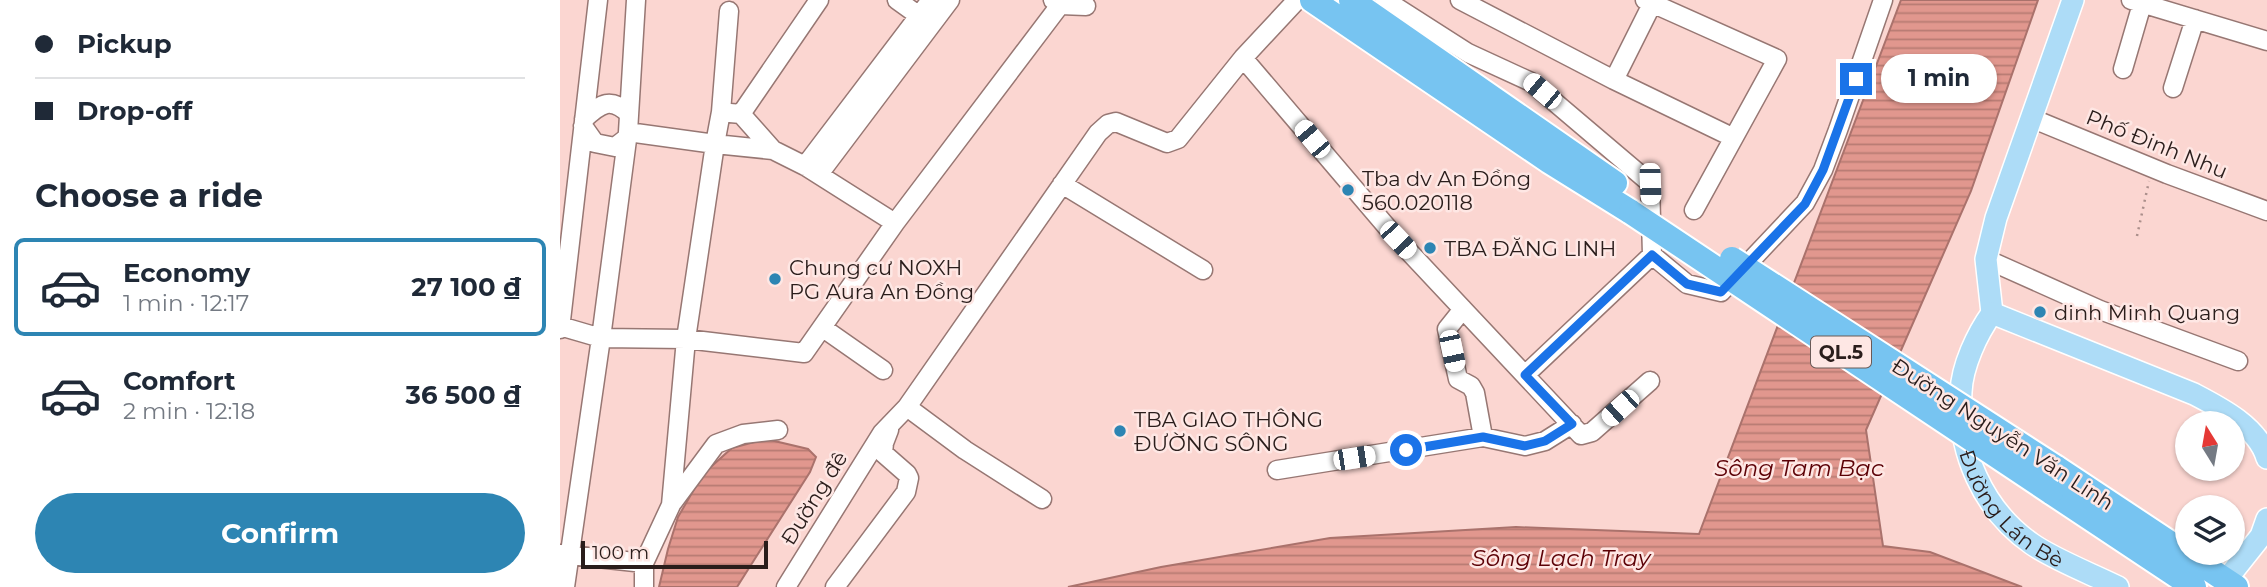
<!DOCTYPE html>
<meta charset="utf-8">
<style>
body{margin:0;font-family:Montserrat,sans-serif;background:#f2f2f3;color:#1f2937;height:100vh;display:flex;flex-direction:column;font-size:26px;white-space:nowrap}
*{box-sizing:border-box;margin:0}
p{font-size:23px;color:#747a83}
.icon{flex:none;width:38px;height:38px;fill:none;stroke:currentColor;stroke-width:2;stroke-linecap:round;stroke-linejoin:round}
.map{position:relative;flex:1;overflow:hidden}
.sheet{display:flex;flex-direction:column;background:#fff;width:560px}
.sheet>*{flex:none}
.banner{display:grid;align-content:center;height:154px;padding:0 35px;background:#fff}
.needle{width:46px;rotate:349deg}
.controls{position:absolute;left:1615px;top:411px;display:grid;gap:14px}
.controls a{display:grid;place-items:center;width:70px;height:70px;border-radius:50%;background:#fff;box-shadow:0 2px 5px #0004;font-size:35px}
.scale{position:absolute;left:21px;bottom:18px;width:187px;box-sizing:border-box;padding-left:7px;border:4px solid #2a1d1b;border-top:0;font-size:19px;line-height:24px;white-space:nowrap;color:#2a1d1b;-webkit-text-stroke:5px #fee7e4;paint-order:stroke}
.end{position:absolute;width:32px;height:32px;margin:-16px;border:9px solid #1a73e8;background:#fff;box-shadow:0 0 0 4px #fff}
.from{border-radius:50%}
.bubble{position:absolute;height:49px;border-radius:24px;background:#fff;box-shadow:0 2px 5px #0004;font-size:23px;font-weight:700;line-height:49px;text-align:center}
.car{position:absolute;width:21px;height:42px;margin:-21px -10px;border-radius:9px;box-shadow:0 0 5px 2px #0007;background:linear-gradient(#fff 24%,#345 0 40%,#fff 0 76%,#345 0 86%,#fff 0)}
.banner b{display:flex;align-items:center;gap:24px;height:66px;font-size:26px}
.banner b+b{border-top:2px solid #e0e1e3}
.banner i{width:18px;height:18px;background:#1f2937}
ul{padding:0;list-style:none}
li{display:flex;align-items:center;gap:21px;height:98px;margin:0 14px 10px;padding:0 21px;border:4px solid transparent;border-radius:10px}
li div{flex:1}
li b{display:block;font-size:26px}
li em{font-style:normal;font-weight:700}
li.current{border-color:#2d85b3}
li>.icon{width:63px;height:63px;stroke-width:1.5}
h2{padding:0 35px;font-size:32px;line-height:84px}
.primary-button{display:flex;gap:14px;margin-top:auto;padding:14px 35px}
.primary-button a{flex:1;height:80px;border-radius:42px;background:#2d85b3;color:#fff;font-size:28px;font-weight:700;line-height:80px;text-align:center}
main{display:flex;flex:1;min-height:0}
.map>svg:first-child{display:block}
.water{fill:url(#water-rules);stroke:#aa726c;stroke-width:2}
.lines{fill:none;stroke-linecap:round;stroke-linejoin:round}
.minor-casing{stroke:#977773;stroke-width:21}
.major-casing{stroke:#fff;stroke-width:24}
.highway-casing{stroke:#fff;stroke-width:28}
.path{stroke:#ab8f8b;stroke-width:2.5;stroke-dasharray:2 5;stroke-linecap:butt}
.minor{stroke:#fff;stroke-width:18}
.major{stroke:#addcf7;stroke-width:21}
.highway{stroke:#77c4f1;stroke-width:24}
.highway-bridge-casing{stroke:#fff;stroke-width:28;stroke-linecap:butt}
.highway-bridge{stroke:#77c4f1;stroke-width:24}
.route{stroke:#1a73e8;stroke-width:9}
.poi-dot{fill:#2d85b3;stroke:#fee7e4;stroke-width:2.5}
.labels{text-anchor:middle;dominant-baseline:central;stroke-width:5;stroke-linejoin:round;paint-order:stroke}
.shield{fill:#fee7e4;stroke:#6a5a57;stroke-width:2}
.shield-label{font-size:19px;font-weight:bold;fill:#2a1d1b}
.street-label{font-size:21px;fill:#2a1d1b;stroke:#fee7e4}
.poi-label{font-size:21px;fill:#2a1d1b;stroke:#fee7e4;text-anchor:start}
.water-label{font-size:23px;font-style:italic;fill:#5c0106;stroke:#fee7e4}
</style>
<main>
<section class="sheet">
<div class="banner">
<b><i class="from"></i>Pickup</b>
<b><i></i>Drop-off</b>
</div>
<h2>Choose a ride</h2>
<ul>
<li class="current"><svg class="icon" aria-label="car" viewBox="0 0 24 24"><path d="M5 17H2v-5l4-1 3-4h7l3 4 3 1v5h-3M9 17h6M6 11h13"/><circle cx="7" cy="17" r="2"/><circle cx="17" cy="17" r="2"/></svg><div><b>Economy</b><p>1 min · 12:17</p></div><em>27 100 ₫</em></li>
<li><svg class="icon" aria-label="car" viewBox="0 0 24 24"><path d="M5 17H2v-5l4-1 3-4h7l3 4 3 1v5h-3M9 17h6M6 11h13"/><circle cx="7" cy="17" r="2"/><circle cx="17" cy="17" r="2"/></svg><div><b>Comfort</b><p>2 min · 12:18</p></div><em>36 500 ₫</em></li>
</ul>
<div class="primary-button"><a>Confirm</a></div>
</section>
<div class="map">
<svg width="1707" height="587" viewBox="0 0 1707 587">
<defs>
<pattern id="water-rules" width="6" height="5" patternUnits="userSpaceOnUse" patternTransform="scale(1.75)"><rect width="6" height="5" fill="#e1978e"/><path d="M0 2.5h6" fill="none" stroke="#b77b73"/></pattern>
</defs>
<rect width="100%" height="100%" fill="#fbd6d1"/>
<path class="water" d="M 1341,0 L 1478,0 L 1411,191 L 1306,430 L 1323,546 L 1370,552 L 1462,587 L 508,587 L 601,567 L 770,538 L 956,527 L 1139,534 Z
M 206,439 L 248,449 L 256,457 L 250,472 L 177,587 L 99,587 L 108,549 L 118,517 L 143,474 L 172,448 Z"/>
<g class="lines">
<defs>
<path id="minor" d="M 337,0 L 369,23
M 493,0 L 500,5 L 526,6
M 737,0 L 683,58 L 838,240 L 1021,435 L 1032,432 L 1090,381
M 825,0 L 908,53 L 971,82 L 1090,183 L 1092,255 L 1127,284 L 1161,292 L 1245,203 L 1263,170 L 1278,130 L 1323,0
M 900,0 L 1054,80 L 1172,137
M 1085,0 L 1217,59 L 1134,210
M 1571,0 L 1707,41
M 169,11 L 161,112 L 155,144 L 213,150 L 245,166 L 335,223
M 1563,69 L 1582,4
M 1054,80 L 1094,0
M 1613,88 L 1635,19
M 170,113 L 181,114 L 213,150
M 181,114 L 259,0
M 1471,118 L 1607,174 L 1707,211
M 24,119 C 41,103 51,97 69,114
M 23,126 L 35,143 L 55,147 L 68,137
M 68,132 L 155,144 L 126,339 L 244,353 L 335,223 L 500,5
M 245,166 L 371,0
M 259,174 L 390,0
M 502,184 L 643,270
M 1426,259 L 1540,310 L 1678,361
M 903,309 L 887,329 L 898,379 L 911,386 L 915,393 L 923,437
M 0,326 L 41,338 L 126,339 L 111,505 L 84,563 L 0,554
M 263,328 L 323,370
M 0,329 L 38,0
M 965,375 L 1092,255
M 347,407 L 405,450 L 482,499
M 717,470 L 923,437 L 965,446 L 985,441 L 1012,424
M 113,502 L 156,444 L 183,434 L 218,430
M 5,587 L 41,338 L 68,132 L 76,0
M 84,587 L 84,563
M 226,587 L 322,433 L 347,407 L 538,133 L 548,124 L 556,122 L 607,143 L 618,139 L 683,58
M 275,587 L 346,492 L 349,478 L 347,474 L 323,453 L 324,443 L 329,430"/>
<g id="major">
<path id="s1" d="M 1513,0 L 1436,218 L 1426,259 L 1432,313 C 1417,334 1402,366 1401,392 C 1397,451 1423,510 1472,544 C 1495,560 1532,574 1558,587"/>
<path d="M 1432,313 L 1634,394 C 1661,408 1698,427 1707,458"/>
<path d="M 1666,580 L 1701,536 L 1707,519"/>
</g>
<path id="highway" d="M 752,0 L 989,161 L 1071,212
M 791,0 L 1055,183
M 1495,467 L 1676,587
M 1491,492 L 1634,587"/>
</defs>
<use href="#minor" class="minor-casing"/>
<use href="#major" class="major-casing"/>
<use href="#highway" class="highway-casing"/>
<path class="path" d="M 1577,236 L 1589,181"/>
<use href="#minor" class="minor"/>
<use href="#major" class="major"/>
<use href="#highway" class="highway"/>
<defs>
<path id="highway-bridge" d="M 1071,212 L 1491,492
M 1172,259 L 1495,467"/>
</defs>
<use href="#highway-bridge" class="highway-bridge-casing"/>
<use href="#highway-bridge" class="highway-bridge"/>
</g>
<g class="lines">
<path class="route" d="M 846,450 L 923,437 L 965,446 L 985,441 L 1012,424 L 965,375 L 1092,255 L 1127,284 L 1161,292 L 1245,204 L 1263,170 L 1296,79"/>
</g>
<g class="poi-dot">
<circle cx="788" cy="190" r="7"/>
<circle cx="870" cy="248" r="7"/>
<circle cx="215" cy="279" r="7"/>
<circle cx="1480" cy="312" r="7"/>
<circle cx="560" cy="431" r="7"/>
</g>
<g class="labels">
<rect class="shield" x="1251" y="336.5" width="60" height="31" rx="5"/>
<g class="shield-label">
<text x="1281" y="352">QL.5</text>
</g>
<g class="street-label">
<text transform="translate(1597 144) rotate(22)">Phố Đinh Nhu</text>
<text transform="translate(1443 434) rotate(33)">Đường Nguyễn Văn Linh</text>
<text transform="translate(254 498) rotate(-58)">Đường đê</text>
<text stroke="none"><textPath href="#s1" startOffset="548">Đường Lán Bè</textPath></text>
</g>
<g class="poi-label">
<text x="802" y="178">Tba dv An Đồng<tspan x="802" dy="24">560.020118</tspan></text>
<text x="884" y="248">TBA ĐĂNG LINH</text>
<text x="229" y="267">Chung cư NOXH<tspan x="229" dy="24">PG Aura An Đồng</tspan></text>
<text x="1494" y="312">dinh Minh Quang</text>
<text x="574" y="419">TBA GIAO THÔNG<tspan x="574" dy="24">ĐƯỜNG SÔNG</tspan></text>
</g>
<g class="water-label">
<text x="1239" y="468">Sông Tam Bạc</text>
<text x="1001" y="558">Sông Lạch Tray</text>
</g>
</g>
</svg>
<div class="controls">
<a><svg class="needle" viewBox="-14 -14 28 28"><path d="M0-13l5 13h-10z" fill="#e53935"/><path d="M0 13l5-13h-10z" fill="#747a83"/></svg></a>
<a><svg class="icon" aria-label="layers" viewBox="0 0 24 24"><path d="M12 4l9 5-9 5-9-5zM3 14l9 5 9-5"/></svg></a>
</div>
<div class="scale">100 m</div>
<i class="end from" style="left:846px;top:450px"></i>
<i class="end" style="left:1296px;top:79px"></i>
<div class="bubble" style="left:1321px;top:54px;width:116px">1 min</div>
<i class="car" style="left:982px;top:91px;rotate:310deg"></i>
<i class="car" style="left:752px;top:139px;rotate:320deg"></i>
<i class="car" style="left:1090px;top:184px;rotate:178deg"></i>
<i class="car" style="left:838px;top:240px;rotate:137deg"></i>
<i class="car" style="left:892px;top:351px;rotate:168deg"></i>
<i class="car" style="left:1060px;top:408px;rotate:228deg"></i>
<i class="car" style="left:794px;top:458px;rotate:81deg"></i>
</div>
</main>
